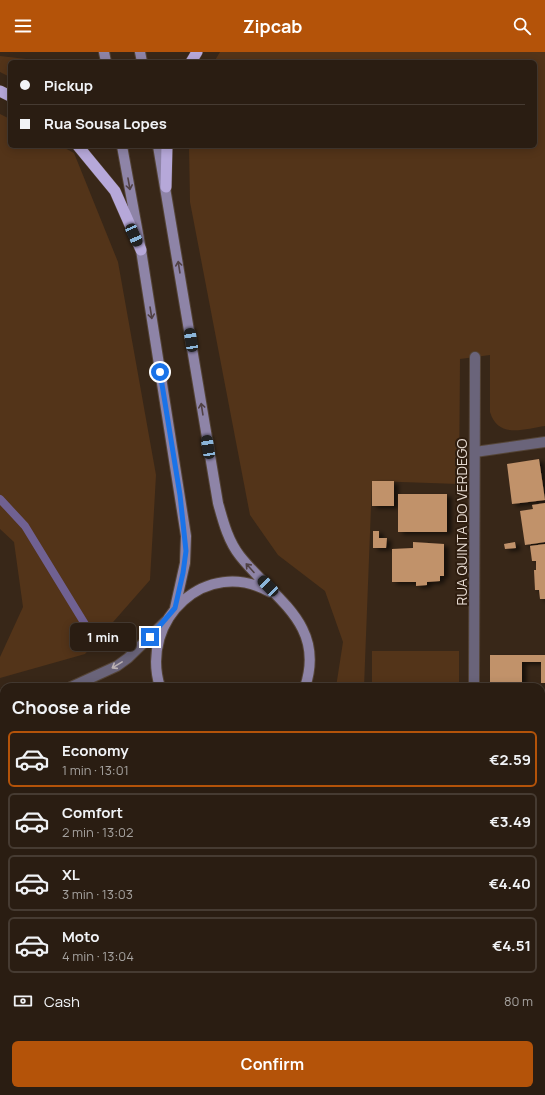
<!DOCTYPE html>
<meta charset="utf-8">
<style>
body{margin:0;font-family:Manrope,sans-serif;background:#32261b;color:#f1f3f6;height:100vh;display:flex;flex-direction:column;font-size:15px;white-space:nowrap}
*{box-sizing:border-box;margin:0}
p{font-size:13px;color:#a5a29f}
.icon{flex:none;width:22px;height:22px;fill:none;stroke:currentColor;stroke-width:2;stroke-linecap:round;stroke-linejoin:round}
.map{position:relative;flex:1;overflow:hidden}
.drawer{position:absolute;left:0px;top:631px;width:545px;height:412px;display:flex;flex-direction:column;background:#2a1d12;border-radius:12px 12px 0 0;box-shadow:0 2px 10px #0003,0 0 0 1px #463b32}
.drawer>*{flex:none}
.banner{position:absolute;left:8px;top:8px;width:529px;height:88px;border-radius:6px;box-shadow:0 2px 10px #0003,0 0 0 1px #463b32;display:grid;align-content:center;height:88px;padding:0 12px;background:#2a1d12}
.end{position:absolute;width:18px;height:18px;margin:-9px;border:5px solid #1a73e8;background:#fff;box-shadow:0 0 0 2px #fff}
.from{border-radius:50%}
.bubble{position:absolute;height:28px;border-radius:6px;background:#2a1d12;box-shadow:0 2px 10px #0003,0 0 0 1px #463b32;font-size:13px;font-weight:700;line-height:28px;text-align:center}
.car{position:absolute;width:12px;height:24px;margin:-12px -6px;border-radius:5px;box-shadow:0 0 3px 1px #0007;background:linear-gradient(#222 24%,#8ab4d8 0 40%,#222 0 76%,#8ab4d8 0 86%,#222 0)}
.banner b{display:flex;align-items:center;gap:14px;height:38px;font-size:15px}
.banner b+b{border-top:1px solid #463b32}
.banner i{width:10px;height:10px;background:#f1f3f6}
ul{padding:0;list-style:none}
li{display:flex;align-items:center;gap:12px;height:56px;margin:0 8px 6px;padding:0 4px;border:2px solid #463b32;border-radius:6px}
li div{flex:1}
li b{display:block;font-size:15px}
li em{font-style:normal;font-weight:700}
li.current{border-color:#b45309}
li>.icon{width:36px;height:36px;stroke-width:1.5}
h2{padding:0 12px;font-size:18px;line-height:48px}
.pay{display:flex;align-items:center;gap:10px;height:44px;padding:0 12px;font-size:15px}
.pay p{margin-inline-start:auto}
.primary-button{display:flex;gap:8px;margin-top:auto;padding:8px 12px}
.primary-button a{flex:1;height:46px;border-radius:6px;background:#b45309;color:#fff;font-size:16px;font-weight:700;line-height:46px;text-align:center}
header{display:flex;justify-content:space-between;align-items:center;height:52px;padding:0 12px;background:#b45309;color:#fff;font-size:18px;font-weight:700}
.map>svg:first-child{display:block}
.green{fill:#533419}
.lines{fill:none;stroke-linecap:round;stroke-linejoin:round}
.stream{stroke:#706192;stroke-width:8}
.building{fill:#c1926b;filter:url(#shadow)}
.minor-casing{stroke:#544436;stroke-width:12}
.tertiary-casing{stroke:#544436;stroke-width:12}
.secondary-casing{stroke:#544436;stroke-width:12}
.trunk-casing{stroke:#544436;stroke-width:12}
.minor{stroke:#6a647a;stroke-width:10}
.tertiary{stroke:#6a647a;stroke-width:10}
.secondary{stroke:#8e84a7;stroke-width:10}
.trunk{stroke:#b6a8d9;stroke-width:11}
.oneway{stroke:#504144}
.oneway2{stroke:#bbb1b3}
.route{stroke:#1a73e8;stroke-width:5}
.labels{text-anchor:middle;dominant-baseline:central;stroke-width:4;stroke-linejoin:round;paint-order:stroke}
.street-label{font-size:14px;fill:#e7dbd2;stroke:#2e1d0f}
</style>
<header><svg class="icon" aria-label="menu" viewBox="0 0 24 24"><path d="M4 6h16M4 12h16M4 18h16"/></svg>Zipcab<svg class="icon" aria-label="search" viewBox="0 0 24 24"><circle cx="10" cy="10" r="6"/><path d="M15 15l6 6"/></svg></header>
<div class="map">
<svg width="545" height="1043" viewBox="0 0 545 1043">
<defs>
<filter id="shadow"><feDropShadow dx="4.5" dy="2.5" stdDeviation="2" flood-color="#0009"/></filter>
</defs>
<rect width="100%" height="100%" fill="#382718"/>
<path class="green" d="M 220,0 L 545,0 L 545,374 C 524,377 498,387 490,360 L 490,303 L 460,307 L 459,432 L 372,429 L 364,635 L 336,635 L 343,590 L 325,539 L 278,503 L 250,463 L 190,150 L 189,94 L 535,94 L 535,10 L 214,10 Z
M 0,4 L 53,10 L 10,10 L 10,25 L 0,20 Z
M 0,62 L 10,67 L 10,94 L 61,94 L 74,101 L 118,210 L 156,423 L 150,528 L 85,602 L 0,626 L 0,605 L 23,555 L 14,490 L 0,477 Z
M 372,599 L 459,599 L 459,635 L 372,635 Z
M 545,743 L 545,1043 L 467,1043 L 465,1039 L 541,1039 L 541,746 Z
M 314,1039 L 369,1039 L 371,1043 L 309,1043 Z"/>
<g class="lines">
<path class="stream" d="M 0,447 L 25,474 L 99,595
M 328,1039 L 331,1043"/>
</g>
<path class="building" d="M 539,407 L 545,448 L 512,452 L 507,412 Z
M 372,429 L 394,429 L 394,454 L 372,454 Z
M 398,442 L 447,442 L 447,480 L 398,480 Z
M 545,451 L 545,490 L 525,493 L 520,459 L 533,457 L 532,453 Z
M 373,479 L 379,479 L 379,486 L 387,486 L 386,496 L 373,496 Z
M 413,490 L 444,492 L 444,524 L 440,524 L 440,529 L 427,530 L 427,533 L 416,534 L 416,530 L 392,530 L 392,497 L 413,496 Z
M 515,490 L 516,496 L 505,497 L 504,492 Z
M 545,492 L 545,547 L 540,547 L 539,538 L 535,538 L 534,518 L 536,518 L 536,509 L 532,509 L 530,494 Z
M 490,603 L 545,603 L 545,631 L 541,631 L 541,610 L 522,610 L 522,635 L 490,635 Z"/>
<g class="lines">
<defs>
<path id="minor" d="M 475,400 L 545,390
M 474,635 L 475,305
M 541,679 L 545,677
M 0,818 L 4,817
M 63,1043 L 66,1039"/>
<path id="tertiary" d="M 71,635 L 117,614 L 128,606 L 166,569
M 0,654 L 4,653"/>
<path id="secondary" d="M 104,0 L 106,10
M 140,0 L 142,10
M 122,94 L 141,198 L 186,484 L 185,511 L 175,556
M 158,94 L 218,451 C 223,469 228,489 240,504 C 274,547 326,572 305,635
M 160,635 C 139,567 207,504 270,540
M 397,1039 L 400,1043
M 422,1039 L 425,1043"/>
<path id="trunk" d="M 191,10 L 197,0
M 0,39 L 10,44
M 78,94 L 115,139 L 141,198
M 166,135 L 167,94"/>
</defs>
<use href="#minor" class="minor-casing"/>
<use href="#tertiary" class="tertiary-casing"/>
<use href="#secondary" class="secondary-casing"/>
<use href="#trunk" class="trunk-casing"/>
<use href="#minor" class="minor"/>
<use href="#tertiary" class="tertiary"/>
<use href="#secondary" class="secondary"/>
<use href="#trunk" class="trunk"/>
</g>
<defs><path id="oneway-shaft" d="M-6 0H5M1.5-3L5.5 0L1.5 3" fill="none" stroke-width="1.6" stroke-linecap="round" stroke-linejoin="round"/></defs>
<g class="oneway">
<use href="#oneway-shaft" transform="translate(129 132) rotate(80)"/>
<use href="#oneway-shaft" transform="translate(179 215) rotate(-99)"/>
<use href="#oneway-shaft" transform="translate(151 261) rotate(81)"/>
<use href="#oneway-shaft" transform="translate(202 357) rotate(-99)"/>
<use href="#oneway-shaft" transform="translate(250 516) rotate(-132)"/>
</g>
<use class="oneway2" href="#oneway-shaft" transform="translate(117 613) rotate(149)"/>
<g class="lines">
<path class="route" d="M 150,585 L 175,556 L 183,521 L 186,499 L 180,443 L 160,320"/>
</g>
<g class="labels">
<g class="street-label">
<text transform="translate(461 470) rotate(-90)">RUA QUINTA DO VERDEGO</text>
</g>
</g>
</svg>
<i class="end from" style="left:160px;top:320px"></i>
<i class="end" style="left:150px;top:585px"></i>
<div class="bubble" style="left:70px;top:571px;width:66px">1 min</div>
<i class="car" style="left:134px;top:183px;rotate:156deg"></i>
<i class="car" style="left:191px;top:288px;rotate:351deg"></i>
<i class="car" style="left:208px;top:395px;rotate:351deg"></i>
<i class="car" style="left:268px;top:534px;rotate:316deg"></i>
<div class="banner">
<b><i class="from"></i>Pickup</b>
<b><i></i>Rua Sousa Lopes</b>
</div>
<section class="drawer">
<h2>Choose a ride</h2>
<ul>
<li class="current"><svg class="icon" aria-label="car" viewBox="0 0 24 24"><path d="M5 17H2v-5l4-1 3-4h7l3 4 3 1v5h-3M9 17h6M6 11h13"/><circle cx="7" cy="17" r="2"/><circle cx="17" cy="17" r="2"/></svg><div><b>Economy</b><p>1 min · 13:01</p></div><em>€2.59</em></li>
<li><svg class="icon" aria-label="car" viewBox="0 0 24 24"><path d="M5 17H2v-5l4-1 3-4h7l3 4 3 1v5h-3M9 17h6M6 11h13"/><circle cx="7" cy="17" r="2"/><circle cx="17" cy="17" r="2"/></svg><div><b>Comfort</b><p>2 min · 13:02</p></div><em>€3.49</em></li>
<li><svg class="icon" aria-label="car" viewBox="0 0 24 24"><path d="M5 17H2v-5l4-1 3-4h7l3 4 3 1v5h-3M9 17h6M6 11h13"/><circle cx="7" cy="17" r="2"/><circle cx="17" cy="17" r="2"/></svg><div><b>XL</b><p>3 min · 13:03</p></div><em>€4.40</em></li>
<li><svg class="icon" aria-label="car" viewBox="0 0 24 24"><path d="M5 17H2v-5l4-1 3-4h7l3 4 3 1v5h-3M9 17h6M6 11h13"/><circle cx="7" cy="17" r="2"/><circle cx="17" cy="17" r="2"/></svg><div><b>Moto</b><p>4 min · 13:04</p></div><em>€4.51</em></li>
</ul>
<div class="pay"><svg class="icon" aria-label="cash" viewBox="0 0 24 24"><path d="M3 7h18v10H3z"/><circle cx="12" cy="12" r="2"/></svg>Cash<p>80 m</p></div>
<div class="primary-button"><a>Confirm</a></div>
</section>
</div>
